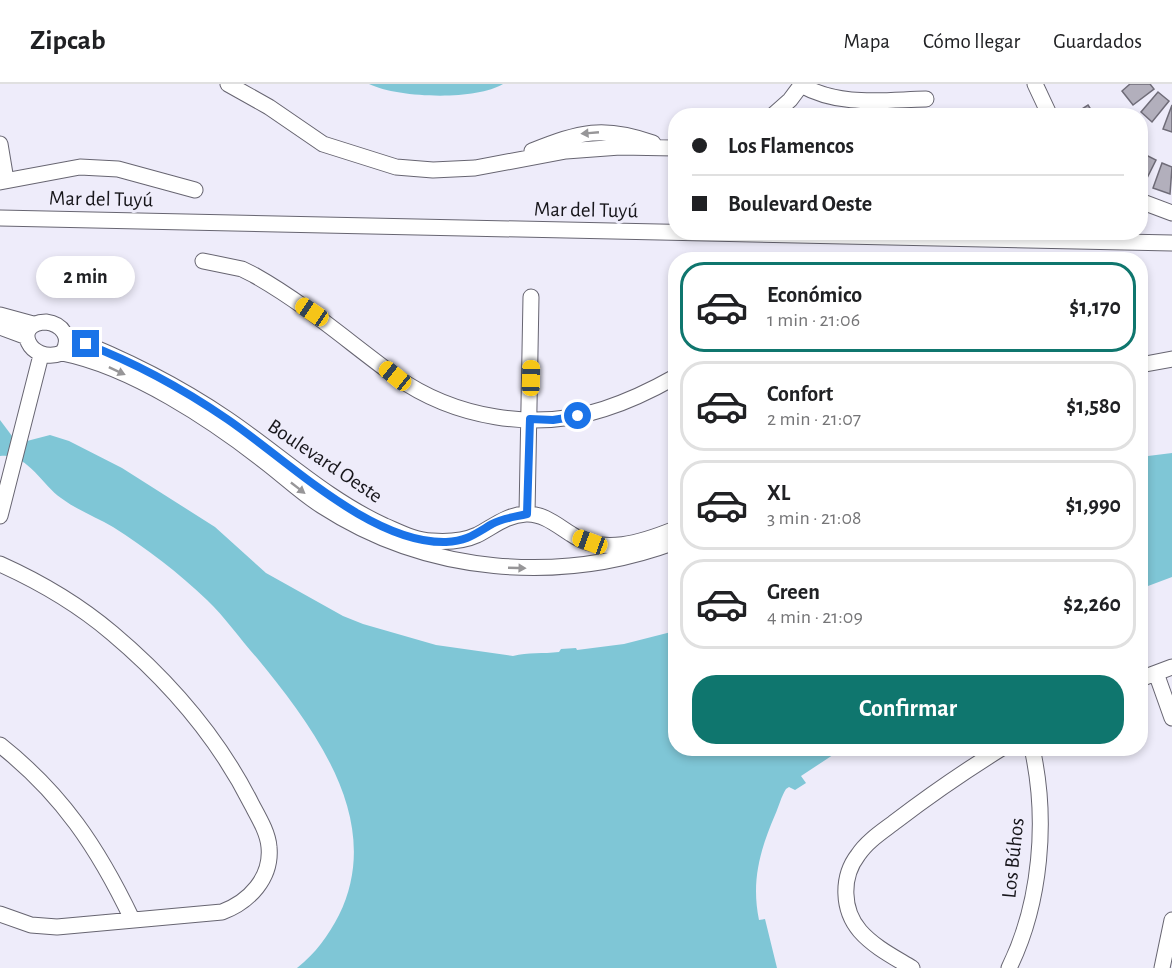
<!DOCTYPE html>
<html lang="es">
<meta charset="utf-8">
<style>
body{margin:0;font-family:"Alegreya Sans",sans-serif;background:#f6f6f6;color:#202124;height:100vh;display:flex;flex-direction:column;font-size:22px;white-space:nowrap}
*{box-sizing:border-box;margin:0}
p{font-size:20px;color:#757577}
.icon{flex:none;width:33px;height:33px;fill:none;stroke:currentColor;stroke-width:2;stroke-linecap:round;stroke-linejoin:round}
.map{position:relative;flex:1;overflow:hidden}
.sheet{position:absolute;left:668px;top:168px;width:480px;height:504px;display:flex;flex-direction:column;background:#fff;border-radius:24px;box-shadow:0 3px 9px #0003}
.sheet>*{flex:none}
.banner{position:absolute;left:668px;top:24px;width:480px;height:132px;border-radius:24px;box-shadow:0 3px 9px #0003;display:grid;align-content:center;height:132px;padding:0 24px;background:#fff}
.end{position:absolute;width:27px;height:27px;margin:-14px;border:8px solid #1a73e8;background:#fff;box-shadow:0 0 0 3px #fff}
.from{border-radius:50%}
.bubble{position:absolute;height:42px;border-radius:21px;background:#fff;box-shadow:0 3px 9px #0003;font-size:20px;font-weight:700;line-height:42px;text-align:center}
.car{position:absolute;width:18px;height:36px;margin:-18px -9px;border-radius:8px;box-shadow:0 0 4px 2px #0007;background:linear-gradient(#f5c518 24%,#345 0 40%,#f5c518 0 76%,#345 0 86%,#f5c518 0)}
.banner b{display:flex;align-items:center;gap:21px;height:57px;font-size:22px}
.banner b+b{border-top:2px solid #e0e0e0}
.banner i{width:15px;height:15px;background:#202124}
ul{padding:10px 0 0;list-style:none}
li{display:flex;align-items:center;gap:18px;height:90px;margin:0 12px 9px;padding:0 12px;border:3px solid #e0e0e0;border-radius:24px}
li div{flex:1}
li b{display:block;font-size:22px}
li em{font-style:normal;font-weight:700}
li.selected{border-color:#0f766e}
li>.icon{width:54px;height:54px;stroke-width:1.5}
.action{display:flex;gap:12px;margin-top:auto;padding:12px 24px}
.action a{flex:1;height:69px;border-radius:24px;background:#0f766e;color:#fff;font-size:24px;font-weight:700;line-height:69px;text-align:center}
header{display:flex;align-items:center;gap:36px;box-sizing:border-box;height:84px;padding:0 30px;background:#fff;border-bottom:2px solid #e0e0e0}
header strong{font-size:28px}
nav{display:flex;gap:33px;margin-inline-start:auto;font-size:21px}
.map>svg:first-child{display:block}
.water{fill:#7fc6d6}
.building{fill:#b2afbc;stroke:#6f6c78;stroke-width:1.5}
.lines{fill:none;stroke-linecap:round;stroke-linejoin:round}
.minor-casing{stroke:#676571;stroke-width:17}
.minor{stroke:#fff;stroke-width:15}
.oneway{fill:#979698}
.route{stroke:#1a73e8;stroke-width:8}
.labels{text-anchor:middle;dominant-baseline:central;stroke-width:6;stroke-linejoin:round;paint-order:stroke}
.street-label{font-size:21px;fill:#17161b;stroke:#eeecfa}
</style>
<header>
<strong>Zipcab</strong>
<nav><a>Mapa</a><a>Cómo llegar</a><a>Guardados</a></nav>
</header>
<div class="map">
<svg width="1172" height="884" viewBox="0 0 1172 884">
<rect width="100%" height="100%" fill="#eeecfa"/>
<path class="water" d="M 369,0 L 503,0 C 475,17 398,14 369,0 Z
M 0,336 L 12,352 L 27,357 L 50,351 L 69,357 L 122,384 L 215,443 L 266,489 L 343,532 L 363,540 L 436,561 L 513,572 C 528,568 543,570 559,568 L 561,565 L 576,564 L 577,566 L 624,560 L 675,547 L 675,664 L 842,665 L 801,692 L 806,699 L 795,706 L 789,703 L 786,705 C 781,713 779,722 775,731 C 760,766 751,797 759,836 L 765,835 L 777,884 L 297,884 C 316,869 328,852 339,831 C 385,737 315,645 257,574 C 240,555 225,533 207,516 C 179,489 146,464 113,443 C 96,433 77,426 61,414 C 42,401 27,368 0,372 Z
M 1172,369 L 1172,493 L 1140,505 L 1140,373 Z"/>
<path class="building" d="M 1130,0 L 1150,0 L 1154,5 L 1133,21 L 1122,7 Z
M 1158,8 L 1169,17 L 1152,38 L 1141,28 Z
M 1088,21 L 1095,32 L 1071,32 Z
M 1172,21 L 1172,48 L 1163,45 Z
M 1030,27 L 1031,32 L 1004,32 L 1004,28 Z
M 1140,68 L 1156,76 L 1144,100 L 1140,98 Z
M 1162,79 L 1172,83 L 1170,110 L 1153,104 Z"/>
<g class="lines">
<defs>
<path id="minor" d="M 228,0 L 269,23 L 323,60 L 396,83 L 433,86 L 475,84 L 566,67 L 620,63 L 675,64
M 1035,0 L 1050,32
M 801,1 C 840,23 883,16 926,15
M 772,32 L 790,16 L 802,0
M 0,60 L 6,96
M 532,67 C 580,48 603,41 653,59
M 0,98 L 80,83 L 118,85 L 195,106
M 1140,117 L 1172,129
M 0,134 L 1172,159
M 203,177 L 242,185 L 254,191 C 307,221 347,257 395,292 C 454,334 535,348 604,325 C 629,317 652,306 675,293
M 0,231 L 33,240
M 46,238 C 62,240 73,254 62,269 C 29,281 11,239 46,238 Z
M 0,243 L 27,253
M 66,252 C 123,274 177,301 227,335 C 280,371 326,415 385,442 C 399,448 416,457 432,457 C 446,458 464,457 477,451 C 493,443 506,431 526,430 C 543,429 558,442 571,450 C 602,472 643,458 675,445
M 62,269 C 132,283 212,336 268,380 C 286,394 303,410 322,422 C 427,490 559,501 675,458
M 1140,281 L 1172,275
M 527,430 L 531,213
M 0,432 L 41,271
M 0,480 C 40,498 79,521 112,549 C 169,597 219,655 252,721 C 259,734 268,749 269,763 C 272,794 249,818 222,828 L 57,843 L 31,841 L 0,830
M 1156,589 L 1172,634
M 1140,595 L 1172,583
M 0,661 C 62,710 98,764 132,835
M 912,884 C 894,873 874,863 860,847 C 842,826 841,793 858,771 C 867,757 883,747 896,737 C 930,711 965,687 1002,664
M 1009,884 C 1041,819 1048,735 1032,664
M 1162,884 L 1172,836"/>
</defs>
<use href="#minor" class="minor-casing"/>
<use href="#minor" class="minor"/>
</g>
<defs><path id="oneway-solid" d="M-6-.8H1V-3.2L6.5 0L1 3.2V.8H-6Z" transform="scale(1.5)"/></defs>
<g class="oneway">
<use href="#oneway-solid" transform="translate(590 49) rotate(175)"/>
<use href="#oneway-solid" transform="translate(117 287) rotate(25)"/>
<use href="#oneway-solid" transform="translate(298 404) rotate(38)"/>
<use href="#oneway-solid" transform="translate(517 484) rotate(2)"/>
</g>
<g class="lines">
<path class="route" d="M 86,260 C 136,279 183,305 227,335 C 286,375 371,460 446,458 C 467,457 475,450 492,440 C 503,434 515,433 527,430 L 530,335 L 553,336 L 578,332"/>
</g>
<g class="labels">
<g class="street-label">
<text transform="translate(101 115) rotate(1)">Mar del Tuyú</text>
<text transform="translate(586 126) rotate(1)">Mar del Tuyú</text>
<text transform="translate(325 377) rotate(34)">Boulevard Oeste</text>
<text transform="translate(1013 774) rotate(-84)">Los Búhos</text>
</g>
</g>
</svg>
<i class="end from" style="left:578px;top:332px"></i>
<i class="end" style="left:86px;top:260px"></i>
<div class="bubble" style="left:36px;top:172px;width:99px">2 min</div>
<i class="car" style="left:312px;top:228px;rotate:304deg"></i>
<i class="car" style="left:395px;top:292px;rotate:309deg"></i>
<i class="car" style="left:531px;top:294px;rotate:1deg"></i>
<i class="car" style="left:590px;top:458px;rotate:290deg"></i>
<div class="banner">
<b><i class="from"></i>Los Flamencos</b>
<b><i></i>Boulevard Oeste</b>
</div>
<section class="sheet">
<ul>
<li class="selected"><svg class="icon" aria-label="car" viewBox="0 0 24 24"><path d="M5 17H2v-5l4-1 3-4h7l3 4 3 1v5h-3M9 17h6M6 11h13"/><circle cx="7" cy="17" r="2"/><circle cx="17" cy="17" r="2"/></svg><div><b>Económico</b><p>1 min · 21:06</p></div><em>$1,170</em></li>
<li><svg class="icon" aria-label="car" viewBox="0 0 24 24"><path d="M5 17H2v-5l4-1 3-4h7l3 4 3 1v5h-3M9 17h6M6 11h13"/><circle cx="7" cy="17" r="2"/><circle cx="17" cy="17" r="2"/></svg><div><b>Confort</b><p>2 min · 21:07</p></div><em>$1,580</em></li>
<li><svg class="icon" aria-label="car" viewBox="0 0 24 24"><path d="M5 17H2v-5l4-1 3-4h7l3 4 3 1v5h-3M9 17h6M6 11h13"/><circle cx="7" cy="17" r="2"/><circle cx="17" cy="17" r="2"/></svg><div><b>XL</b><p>3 min · 21:08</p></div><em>$1,990</em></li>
<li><svg class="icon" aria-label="car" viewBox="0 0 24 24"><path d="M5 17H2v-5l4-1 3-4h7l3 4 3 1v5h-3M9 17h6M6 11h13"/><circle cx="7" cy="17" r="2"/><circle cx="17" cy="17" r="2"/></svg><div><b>Green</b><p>4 min · 21:09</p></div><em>$2,260</em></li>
</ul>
<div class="action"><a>Confirmar</a></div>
</section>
</div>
